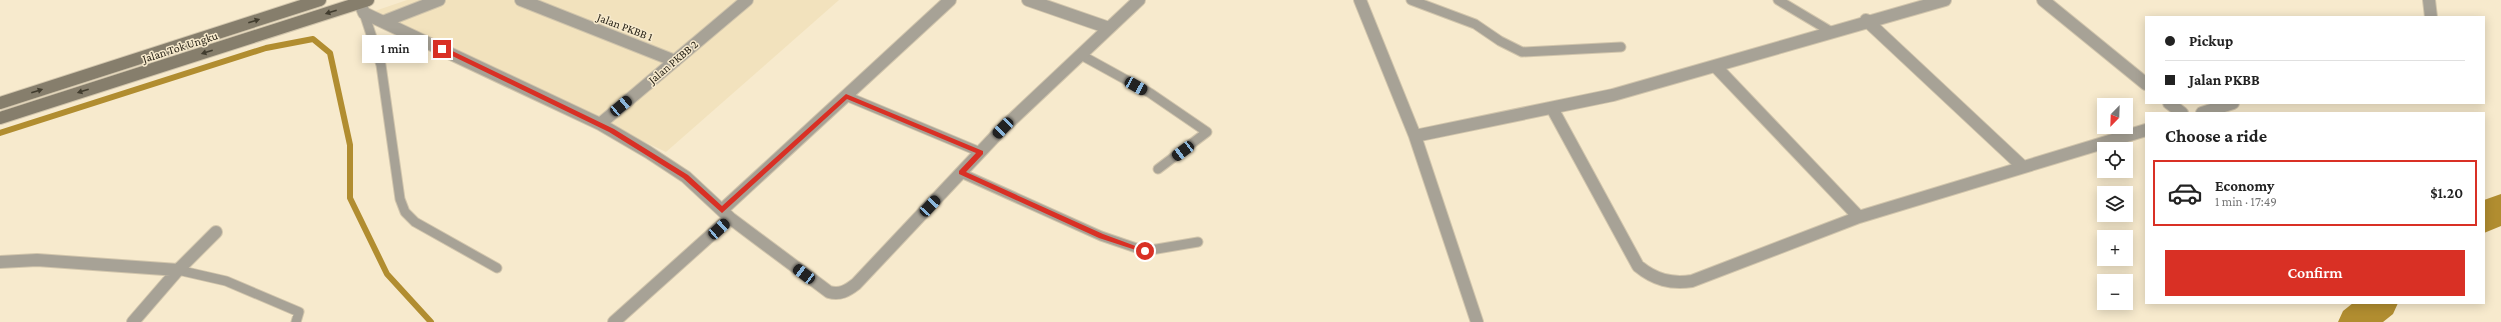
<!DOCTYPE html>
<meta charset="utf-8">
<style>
body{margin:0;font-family:"Crimson Pro",serif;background:#f2f2f2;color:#222;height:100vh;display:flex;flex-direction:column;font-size:15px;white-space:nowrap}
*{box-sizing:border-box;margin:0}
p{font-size:13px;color:#767676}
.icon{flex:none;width:22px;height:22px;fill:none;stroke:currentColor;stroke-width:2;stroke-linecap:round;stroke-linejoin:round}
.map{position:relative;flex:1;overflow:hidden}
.details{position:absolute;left:2145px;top:112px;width:340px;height:192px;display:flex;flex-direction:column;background:#fff;border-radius:0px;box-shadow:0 2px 10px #0003}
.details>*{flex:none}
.top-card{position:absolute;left:2145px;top:16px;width:340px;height:88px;border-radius:0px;box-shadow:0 2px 10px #0003;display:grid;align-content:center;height:88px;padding:0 20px;background:#fff}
.needle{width:26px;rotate:203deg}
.buttons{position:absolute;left:2097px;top:98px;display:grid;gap:8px}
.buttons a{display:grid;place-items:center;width:36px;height:36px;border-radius:0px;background:#fff;box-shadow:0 2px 10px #0003;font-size:20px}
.end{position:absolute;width:18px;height:18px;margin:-9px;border:5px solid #d93025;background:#fff;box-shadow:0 0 0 2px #fff}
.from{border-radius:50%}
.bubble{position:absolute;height:28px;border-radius:0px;background:#fff;box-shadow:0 2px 10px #0003;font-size:13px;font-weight:600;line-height:28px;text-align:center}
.car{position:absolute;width:12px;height:24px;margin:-12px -6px;border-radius:5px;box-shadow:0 0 3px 1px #0007;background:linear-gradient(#222 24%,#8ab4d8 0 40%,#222 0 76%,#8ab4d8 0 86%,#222 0)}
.top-card b{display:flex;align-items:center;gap:14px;height:38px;font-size:15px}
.top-card b+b{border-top:1px solid #e0e0e0}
.top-card i{width:10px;height:10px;background:#222}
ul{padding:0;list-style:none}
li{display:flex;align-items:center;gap:12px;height:66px;margin:0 8px 6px;padding:0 12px;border:2px solid transparent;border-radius:0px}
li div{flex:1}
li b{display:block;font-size:15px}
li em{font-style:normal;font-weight:600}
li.selected{border-color:#d93025}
li>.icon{width:36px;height:36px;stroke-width:1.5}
h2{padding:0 20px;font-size:18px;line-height:48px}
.button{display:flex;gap:8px;margin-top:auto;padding:8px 20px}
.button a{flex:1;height:46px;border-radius:0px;background:#d93025;color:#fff;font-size:16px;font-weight:600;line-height:46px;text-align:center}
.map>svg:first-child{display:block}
.built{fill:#f2e2bd}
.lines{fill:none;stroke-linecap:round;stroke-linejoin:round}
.stream{stroke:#b18d30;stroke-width:6}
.river{fill:#b18d30;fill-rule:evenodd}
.lane-casing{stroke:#d1c5ac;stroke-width:11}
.street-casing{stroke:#d1c5ac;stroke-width:14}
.secondary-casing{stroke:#d1c5ac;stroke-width:14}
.lane{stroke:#a7a296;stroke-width:9}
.street{stroke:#a7a296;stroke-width:12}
.secondary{stroke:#867e6c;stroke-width:12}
.oneway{fill:#413c2e}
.route{fill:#d93025}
.labels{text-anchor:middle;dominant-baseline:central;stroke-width:3;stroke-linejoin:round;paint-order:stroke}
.street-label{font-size:12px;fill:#241f14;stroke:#f7eacd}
</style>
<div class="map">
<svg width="2501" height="322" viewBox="0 0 2501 322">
<rect width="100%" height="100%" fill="#f7eacd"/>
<path class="built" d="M 407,0 L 839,0 L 666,152 L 369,13 Z"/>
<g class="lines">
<path class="stream" d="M 0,133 L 266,48 L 313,39 L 330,53 L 350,145 L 350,198 L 387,274 L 431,322"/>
<path class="river" d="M 2501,194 L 2501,226 L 2484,233 L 2484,200 Z
M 2353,303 L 2398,303 L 2393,314 L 2383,322 L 2338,322 L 2343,311 Z"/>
<defs>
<path id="lane" d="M 1411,0 L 1475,24 L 1500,41 L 1522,52 L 1621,47
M 1778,0 L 1830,31
M 364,13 L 381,65 L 400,199 L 405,212 L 415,222 L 497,268
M 1081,55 L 1150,93 L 1207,132 L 1158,169
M 846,96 L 980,152
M 961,173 L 1101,236 L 1145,251 L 1198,242
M 178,270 L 226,281 L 299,312 L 296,322"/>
<path id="street" d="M 521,0 L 675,61
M 1028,0 L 1109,28
M 1360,0 L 1415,136 L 1477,322
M 2043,0 L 2146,84
M 2429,0 L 2431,17
M 360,3 L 364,13 L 600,124 L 648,152 L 686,177 L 730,218 L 829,292 C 840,295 847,291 856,284 L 1003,128 L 1139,0
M 1866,20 L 2022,166
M 385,21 L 439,0
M 1716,67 L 1859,217
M 2169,103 L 2182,113
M 1552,108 L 1638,266 C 1655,280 1671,284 1692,281 L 1859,217 L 2146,130
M 2202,113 L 2233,103
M 600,124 L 747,0
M 1415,136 L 1613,95 L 1945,0
M 722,210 L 950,0
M 0,262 L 37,260 L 178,270
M 133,322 L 178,270 L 216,232
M 614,322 L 730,218"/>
<path id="secondary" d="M 0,103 L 320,0
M 0,118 L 368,0"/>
</defs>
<use href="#lane" class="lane-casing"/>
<use href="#street" class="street-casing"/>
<use href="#secondary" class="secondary-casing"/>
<use href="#lane" class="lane"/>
<use href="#street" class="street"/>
<use href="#secondary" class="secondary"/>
</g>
<defs><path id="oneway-solid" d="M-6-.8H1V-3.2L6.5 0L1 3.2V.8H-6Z"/></defs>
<g class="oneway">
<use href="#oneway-solid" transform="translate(331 12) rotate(162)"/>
<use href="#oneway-solid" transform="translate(254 21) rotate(-18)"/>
<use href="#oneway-solid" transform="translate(207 52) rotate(162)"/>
<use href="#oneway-solid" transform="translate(37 91) rotate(-18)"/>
<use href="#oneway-solid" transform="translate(83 91) rotate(162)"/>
</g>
<path class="route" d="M 440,47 L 444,47 L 614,129 L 688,175 L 722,206 L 846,94 L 983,151 L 983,154 L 966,172 L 1103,234 L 1149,251 L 1145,253 L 1099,238 L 959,174 L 959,171 L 976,153 L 847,99 L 722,213 L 683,178 L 609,132 L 440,50 Z"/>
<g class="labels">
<g class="street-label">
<text transform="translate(625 27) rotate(21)">Jalan PKBB 1</text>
<text transform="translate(180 47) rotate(-18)">Jalan Tok Ungku</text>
<text transform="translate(673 62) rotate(-40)">Jalan PKBB 2</text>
</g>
</g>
</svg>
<div class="buttons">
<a><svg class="needle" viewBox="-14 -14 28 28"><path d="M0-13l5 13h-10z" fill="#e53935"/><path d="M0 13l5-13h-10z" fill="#767676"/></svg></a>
<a><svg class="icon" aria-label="locate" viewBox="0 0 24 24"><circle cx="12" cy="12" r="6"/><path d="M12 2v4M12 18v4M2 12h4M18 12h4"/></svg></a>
<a><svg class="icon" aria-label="layers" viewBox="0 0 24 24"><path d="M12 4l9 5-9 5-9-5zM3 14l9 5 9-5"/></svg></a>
<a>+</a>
<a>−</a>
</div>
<i class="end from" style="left:1145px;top:251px"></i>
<i class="end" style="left:442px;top:49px"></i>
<div class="bubble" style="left:362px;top:35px;width:66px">1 min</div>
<i class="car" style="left:1136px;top:86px;rotate:119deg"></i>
<i class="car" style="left:621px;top:106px;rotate:50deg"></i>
<i class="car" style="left:1003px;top:128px;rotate:224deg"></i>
<i class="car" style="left:1183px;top:151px;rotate:233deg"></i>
<i class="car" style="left:930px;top:206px;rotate:43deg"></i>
<i class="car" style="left:719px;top:229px;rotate:48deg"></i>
<i class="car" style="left:804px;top:274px;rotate:307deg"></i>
<div class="top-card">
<b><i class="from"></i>Pickup</b>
<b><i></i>Jalan PKBB</b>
</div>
<section class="details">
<h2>Choose a ride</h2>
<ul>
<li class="selected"><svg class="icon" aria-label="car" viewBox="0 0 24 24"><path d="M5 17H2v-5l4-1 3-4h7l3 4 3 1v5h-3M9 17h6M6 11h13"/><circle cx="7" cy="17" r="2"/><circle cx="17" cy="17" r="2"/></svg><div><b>Economy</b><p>1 min · 17:49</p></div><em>$1.20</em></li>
</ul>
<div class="button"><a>Confirm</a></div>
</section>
</div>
